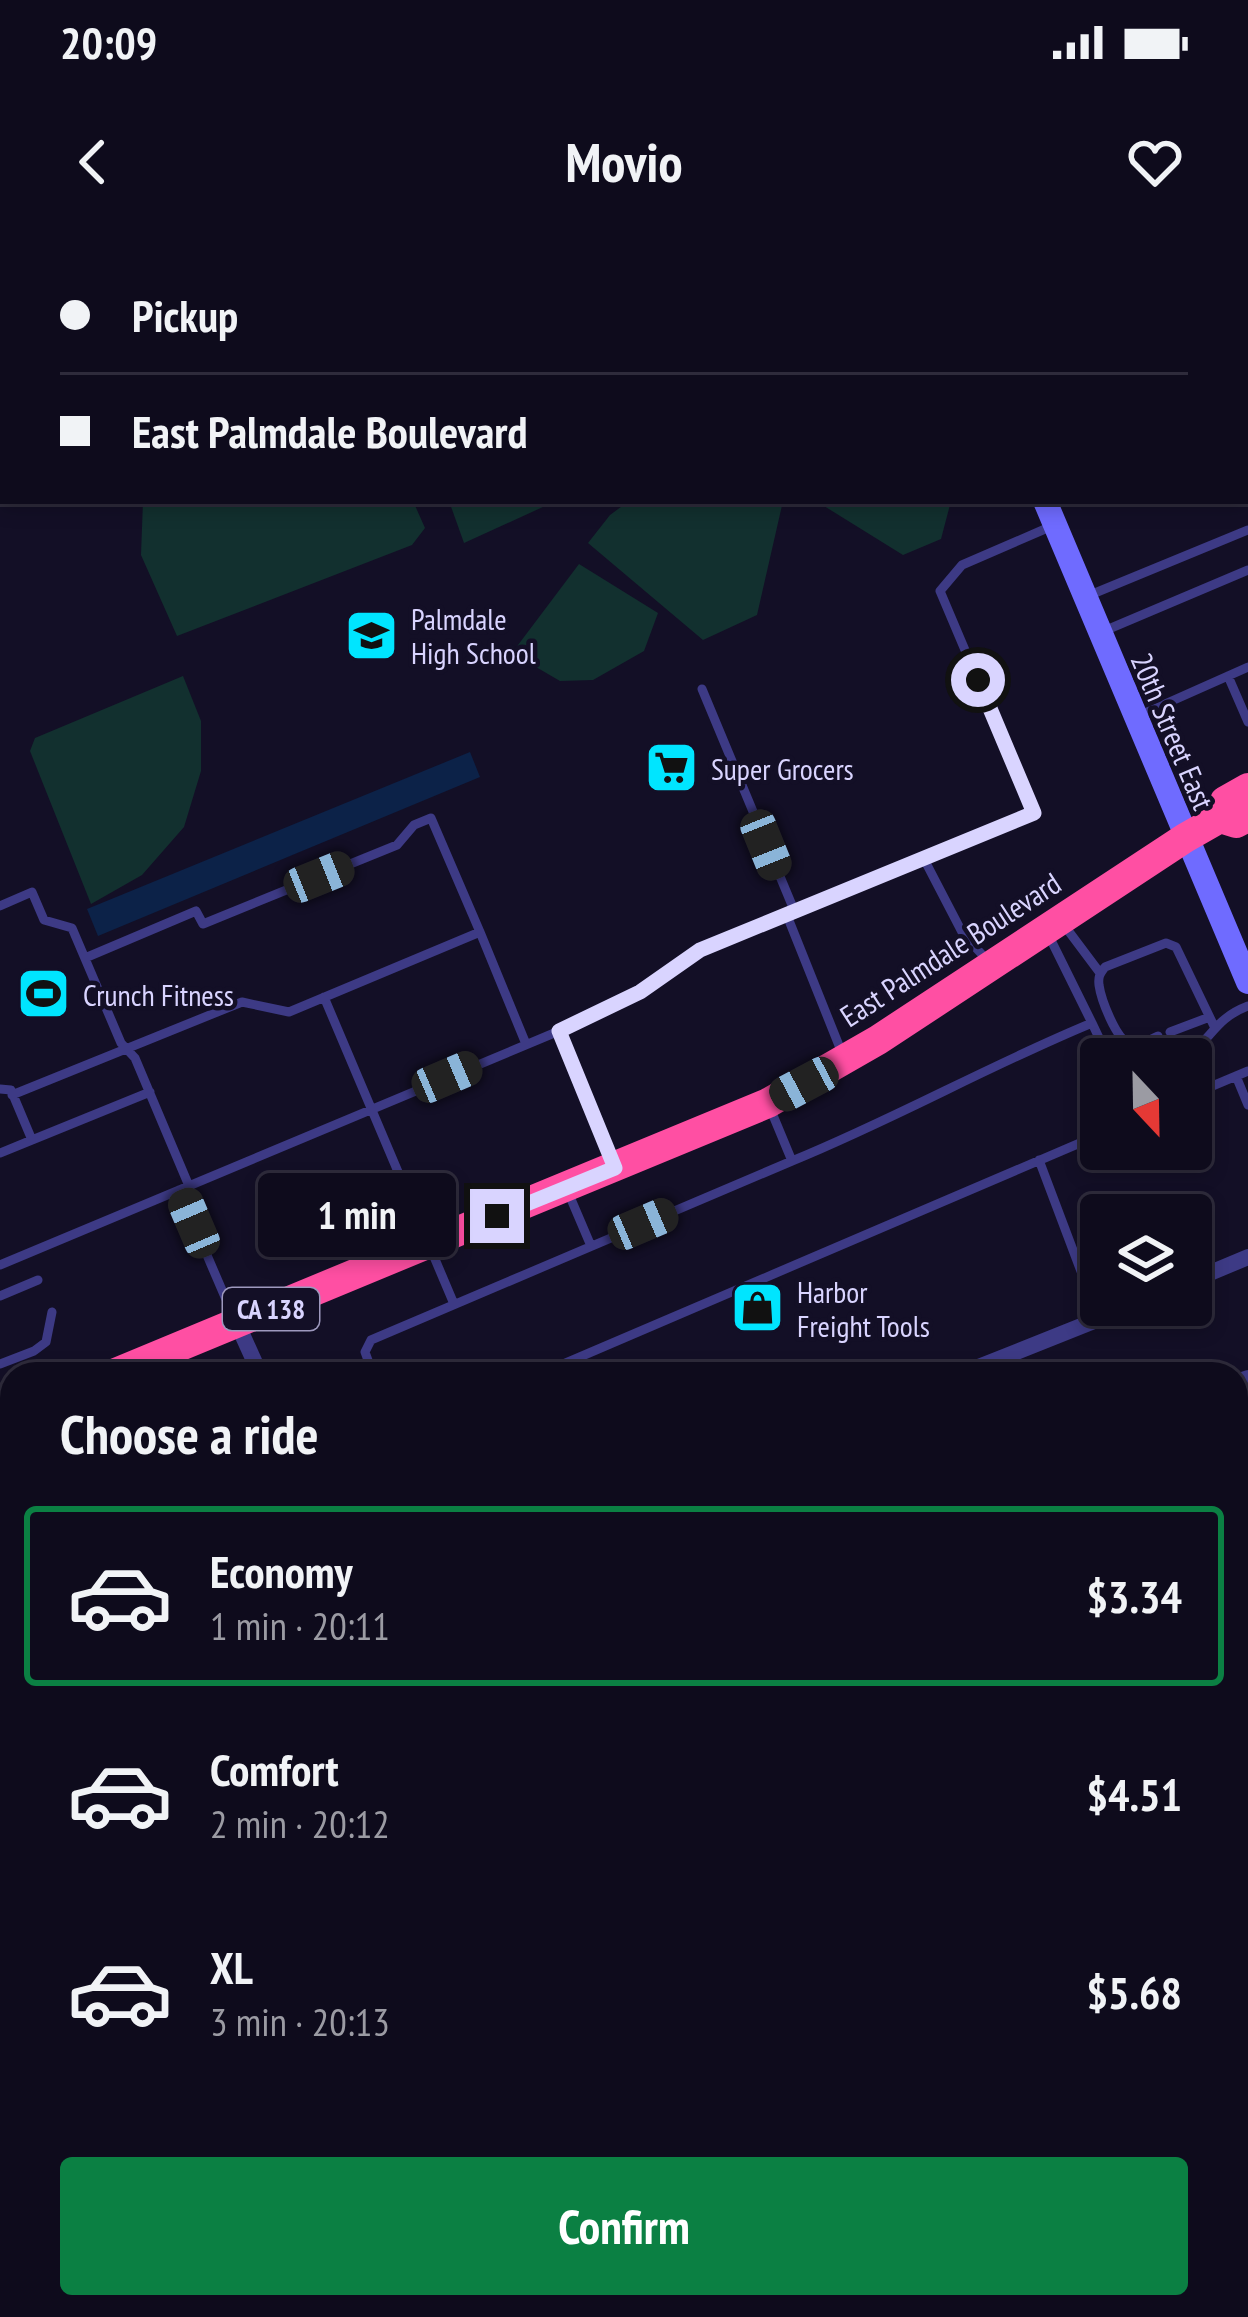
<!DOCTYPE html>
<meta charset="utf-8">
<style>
body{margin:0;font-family:"PT Sans Narrow",sans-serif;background:#171425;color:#f1f3f6;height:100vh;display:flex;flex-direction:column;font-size:45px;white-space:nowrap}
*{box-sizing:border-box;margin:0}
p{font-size:39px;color:#9b9ba3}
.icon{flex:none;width:66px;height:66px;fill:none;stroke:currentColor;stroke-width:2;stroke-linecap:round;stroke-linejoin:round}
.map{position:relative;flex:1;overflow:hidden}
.panel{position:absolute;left:0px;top:1122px;width:1248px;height:957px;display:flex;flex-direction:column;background:#0e0b1c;border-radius:36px 36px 0 0;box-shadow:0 6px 18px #0003,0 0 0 3px #2e2b3b}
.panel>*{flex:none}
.top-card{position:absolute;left:0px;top:0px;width:1248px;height:264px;box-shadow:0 6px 18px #0003,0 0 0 3px #2e2b3b;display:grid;align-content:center;height:264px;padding:0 60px;background:#0e0b1c}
.needle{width:78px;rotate:158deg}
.controls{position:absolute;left:1080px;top:798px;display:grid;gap:24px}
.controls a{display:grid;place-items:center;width:132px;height:132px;border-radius:12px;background:#0e0b1c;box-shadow:0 6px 18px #0003,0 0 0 3px #2e2b3b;font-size:60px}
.end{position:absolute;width:54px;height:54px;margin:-27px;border:15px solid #d9d4ff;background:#111;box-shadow:0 0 0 6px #111}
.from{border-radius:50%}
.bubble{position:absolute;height:84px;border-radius:12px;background:#0e0b1c;box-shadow:0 6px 18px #0003,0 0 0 3px #2e2b3b;font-size:39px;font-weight:700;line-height:84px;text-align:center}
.car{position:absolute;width:36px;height:72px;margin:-36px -18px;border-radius:15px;box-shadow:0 0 9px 3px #0007;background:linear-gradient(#222 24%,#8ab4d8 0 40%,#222 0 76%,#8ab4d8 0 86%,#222 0)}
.top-card b{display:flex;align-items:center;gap:42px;height:114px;font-size:45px}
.top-card b+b{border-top:3px solid #2e2b3b}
.top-card i{width:30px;height:30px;background:#f1f3f6}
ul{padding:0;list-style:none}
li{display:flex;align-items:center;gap:36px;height:180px;margin:0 24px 18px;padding:0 36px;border:6px solid transparent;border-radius:12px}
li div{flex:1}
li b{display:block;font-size:45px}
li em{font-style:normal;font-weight:700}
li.active{border-color:#0b8043}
li>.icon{width:108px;height:108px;stroke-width:1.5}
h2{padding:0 60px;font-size:54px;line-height:144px}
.primary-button{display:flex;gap:24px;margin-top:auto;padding:24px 60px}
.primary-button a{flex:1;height:138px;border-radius:12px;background:#0b8043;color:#fff;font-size:48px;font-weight:700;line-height:138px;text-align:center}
.status{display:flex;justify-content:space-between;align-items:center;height:84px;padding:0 60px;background:#0e0b1c;direction:ltr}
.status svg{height:33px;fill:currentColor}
header{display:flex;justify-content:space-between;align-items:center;height:156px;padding:0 60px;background:#0e0b1c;font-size:54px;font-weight:700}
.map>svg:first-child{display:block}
.green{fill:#12302f}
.water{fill:#0c2248}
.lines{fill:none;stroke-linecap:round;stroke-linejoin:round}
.lane{stroke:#3d3a85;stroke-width:9}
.street{stroke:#3d3a85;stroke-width:16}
.secondary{stroke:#6f6bff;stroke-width:24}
.highway{stroke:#ff4fa3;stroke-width:30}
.route{stroke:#d9d4ff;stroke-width:15}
.labels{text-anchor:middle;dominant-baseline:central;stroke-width:9;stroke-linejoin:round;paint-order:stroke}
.shield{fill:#130f26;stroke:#9e99be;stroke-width:3}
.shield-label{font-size:27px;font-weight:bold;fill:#d9d4ff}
.poi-label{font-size:30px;fill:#d9d4ff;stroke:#130f26;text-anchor:start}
.street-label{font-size:30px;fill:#d9d4ff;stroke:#130f26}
</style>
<div class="status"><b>20:09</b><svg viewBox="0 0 49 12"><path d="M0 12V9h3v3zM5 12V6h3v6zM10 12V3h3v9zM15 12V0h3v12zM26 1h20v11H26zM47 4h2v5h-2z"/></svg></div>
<header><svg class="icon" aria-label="back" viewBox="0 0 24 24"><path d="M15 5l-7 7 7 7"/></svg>Movio<svg class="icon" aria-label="heart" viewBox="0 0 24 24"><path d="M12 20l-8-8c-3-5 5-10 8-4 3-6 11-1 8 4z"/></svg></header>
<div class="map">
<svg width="1248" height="2077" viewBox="0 0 1248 2077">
<rect width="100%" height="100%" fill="#130f26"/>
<path class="green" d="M 88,0 L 309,0 L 310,3 L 91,3 Z
M 447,0 L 663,0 L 663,3 L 431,3 Z
M 143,261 L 413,261 L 425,288 L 412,305 L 177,396 L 141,315 Z
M 449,261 L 556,261 L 464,303 Z
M 629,261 L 783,261 L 757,375 L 703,400 L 588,303 L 610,275 Z
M 816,261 L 951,261 L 941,299 L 903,315 Z
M 579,324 L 658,373 L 644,411 L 593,440 L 560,441 L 512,413 Z
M 183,436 L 201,481 L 201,531 L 184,587 L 142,635 L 91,664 L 30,511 L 35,498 Z"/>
<path class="water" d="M 470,512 L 480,537 L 98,696 L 87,669 Z"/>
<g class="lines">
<path class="lane" d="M 1090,355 L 1248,290
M 1104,391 L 1248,330
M 1228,436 L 1248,482
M 1138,476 L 1248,427
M 924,619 L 1034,573 L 940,351 L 962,325 L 1052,286
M 0,666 L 32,652 L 44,680 L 72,688 L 121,803 L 135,818 L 189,946
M 794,670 L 924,619 L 963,694 L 989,722
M 786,673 L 842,813
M 1064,685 L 1100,733
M 85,718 L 196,671 L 203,684 L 397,605 L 414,585 L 431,578 L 480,692
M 324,757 L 454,1064
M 1092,783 L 1109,819
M 1170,792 L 1207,778
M 1158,796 C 1150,800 1140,806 1130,804 C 1116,800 1101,759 1099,745 C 1098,736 1100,734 1105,727 L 1166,703 L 1176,707 L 1214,786
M 1178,819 C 1214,803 1209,781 1248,766
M 1236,836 L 1248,865
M 0,849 L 11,850 L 32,900 L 150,852
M 12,855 L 242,762 L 289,772 L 480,692 L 526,804
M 1191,855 L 1248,831
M 0,913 L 32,900
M 1039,920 L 1099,1079
M 792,921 C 895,879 990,825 1092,783 L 1047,692
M 614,924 L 559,791 L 640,752 L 700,710 L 794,670 L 702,449
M 179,950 L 234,1078
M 568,952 L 591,1006
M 0,1025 L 559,791
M 0,1056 L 38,1040
M 0,1124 L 34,1111 L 46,1102 L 52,1072
M 373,1134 L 365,1112 L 371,1100 L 792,921 L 770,868
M 540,1134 L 1101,894
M 0,1205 L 12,1235
M 0,1380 L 12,1375
M 0,1514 L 12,1509
M 0,1721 L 12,1716"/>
<path class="street" d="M 1245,103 L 1248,102
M 1191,1041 L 1248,1017
M 237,1083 L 260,1134
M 961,1134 L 1134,1065
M 1236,1142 L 1248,1138
M 1236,1398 L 1248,1387
M 1236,1667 L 1248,1659
M 1236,1794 L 1248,1823
M 0,1865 L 12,1894
M 83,2067 L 87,2077
M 168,2067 L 172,2077
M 653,2067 L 657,2077
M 886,2067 L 890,2077
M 1117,2067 L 1121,2077
M 532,2077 L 555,2067"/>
<path class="secondary" d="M 931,0 L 932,3
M 1045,261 L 1248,742"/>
<path class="highway" d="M 1220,578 L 1225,561 L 1248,548
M 113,1134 L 768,863 L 878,800 L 1185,598 L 1220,578 L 1236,583 L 1248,577
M 0,1181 L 12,1176"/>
</g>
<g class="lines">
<path class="route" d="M 497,976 L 615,928 L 559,791 L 640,752 L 700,710 L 1034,573 L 978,440"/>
</g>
<defs>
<symbol id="school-square" viewBox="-11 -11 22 22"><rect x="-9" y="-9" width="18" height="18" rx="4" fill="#00e5ff" stroke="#130f26"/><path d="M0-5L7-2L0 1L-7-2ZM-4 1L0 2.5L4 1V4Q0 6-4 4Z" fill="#111"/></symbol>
<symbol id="supermarket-square" viewBox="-11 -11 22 22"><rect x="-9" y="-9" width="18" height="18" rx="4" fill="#00e5ff" stroke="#130f26"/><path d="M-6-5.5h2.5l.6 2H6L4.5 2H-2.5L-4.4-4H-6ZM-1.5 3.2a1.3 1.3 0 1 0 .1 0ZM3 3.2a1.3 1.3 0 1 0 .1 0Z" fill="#111"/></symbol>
<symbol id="stadium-square" viewBox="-11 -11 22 22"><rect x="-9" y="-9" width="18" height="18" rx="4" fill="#00e5ff" stroke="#130f26"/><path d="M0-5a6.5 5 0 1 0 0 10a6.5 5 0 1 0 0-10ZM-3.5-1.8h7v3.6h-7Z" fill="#111"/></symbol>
<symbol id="shop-square" viewBox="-11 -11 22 22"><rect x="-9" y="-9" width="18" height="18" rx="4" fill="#00e5ff" stroke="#130f26"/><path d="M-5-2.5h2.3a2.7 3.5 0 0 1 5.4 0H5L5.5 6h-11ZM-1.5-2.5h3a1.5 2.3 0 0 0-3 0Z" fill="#111"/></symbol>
</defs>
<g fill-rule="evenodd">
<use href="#school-square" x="342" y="366" width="59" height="59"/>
<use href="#supermarket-square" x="642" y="498" width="59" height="59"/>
<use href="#stadium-square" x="14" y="724" width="59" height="59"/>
<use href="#shop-square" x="728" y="1038" width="59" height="59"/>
</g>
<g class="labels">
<rect class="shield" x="223" y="1048" width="96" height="42" rx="9"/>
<g class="shield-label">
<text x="271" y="1069">CA 138</text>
</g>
<g class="poi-label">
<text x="411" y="378">Palmdale<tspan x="411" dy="34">High School</tspan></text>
<text x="711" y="528">Super Grocers</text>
<text x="83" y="754">Crunch Fitness</text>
<text x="797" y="1051">Harbor<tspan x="797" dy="34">Freight Tools</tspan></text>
</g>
<g class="street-label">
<text transform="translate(1173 491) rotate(67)">20th Street East</text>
<text transform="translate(950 709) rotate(-33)">East Palmdale Boulevard</text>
</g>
</g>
</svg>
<div class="controls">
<a><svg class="needle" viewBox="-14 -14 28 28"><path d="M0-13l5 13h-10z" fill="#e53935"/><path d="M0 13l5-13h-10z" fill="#9b9ba3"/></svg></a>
<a><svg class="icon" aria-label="layers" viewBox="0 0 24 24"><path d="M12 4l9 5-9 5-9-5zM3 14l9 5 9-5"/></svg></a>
</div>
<i class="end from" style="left:978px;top:440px"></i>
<i class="end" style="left:497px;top:976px"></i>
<div class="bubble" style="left:258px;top:933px;width:198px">1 min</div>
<i class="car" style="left:766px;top:605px;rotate:158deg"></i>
<i class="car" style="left:319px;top:637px;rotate:68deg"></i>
<i class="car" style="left:447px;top:837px;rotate:67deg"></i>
<i class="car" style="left:804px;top:844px;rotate:242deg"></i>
<i class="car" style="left:194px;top:983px;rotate:337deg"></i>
<i class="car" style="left:643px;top:984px;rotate:67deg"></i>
<div class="top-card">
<b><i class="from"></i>Pickup</b>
<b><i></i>East Palmdale Boulevard</b>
</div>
<section class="panel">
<h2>Choose a ride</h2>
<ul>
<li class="active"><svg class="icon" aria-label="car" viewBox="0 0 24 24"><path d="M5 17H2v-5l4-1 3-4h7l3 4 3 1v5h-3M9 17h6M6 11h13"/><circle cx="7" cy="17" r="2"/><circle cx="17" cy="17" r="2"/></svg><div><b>Economy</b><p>1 min · 20:11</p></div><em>$3.34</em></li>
<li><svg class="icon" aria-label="car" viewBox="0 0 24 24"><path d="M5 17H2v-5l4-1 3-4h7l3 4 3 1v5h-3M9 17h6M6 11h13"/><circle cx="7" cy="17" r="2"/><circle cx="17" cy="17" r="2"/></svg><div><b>Comfort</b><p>2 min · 20:12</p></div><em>$4.51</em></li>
<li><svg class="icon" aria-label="car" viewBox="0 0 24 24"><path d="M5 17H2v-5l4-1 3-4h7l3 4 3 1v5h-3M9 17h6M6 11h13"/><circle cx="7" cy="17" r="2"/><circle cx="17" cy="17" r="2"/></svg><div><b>XL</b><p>3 min · 20:13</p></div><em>$5.68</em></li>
</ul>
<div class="primary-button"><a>Confirm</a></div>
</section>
</div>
